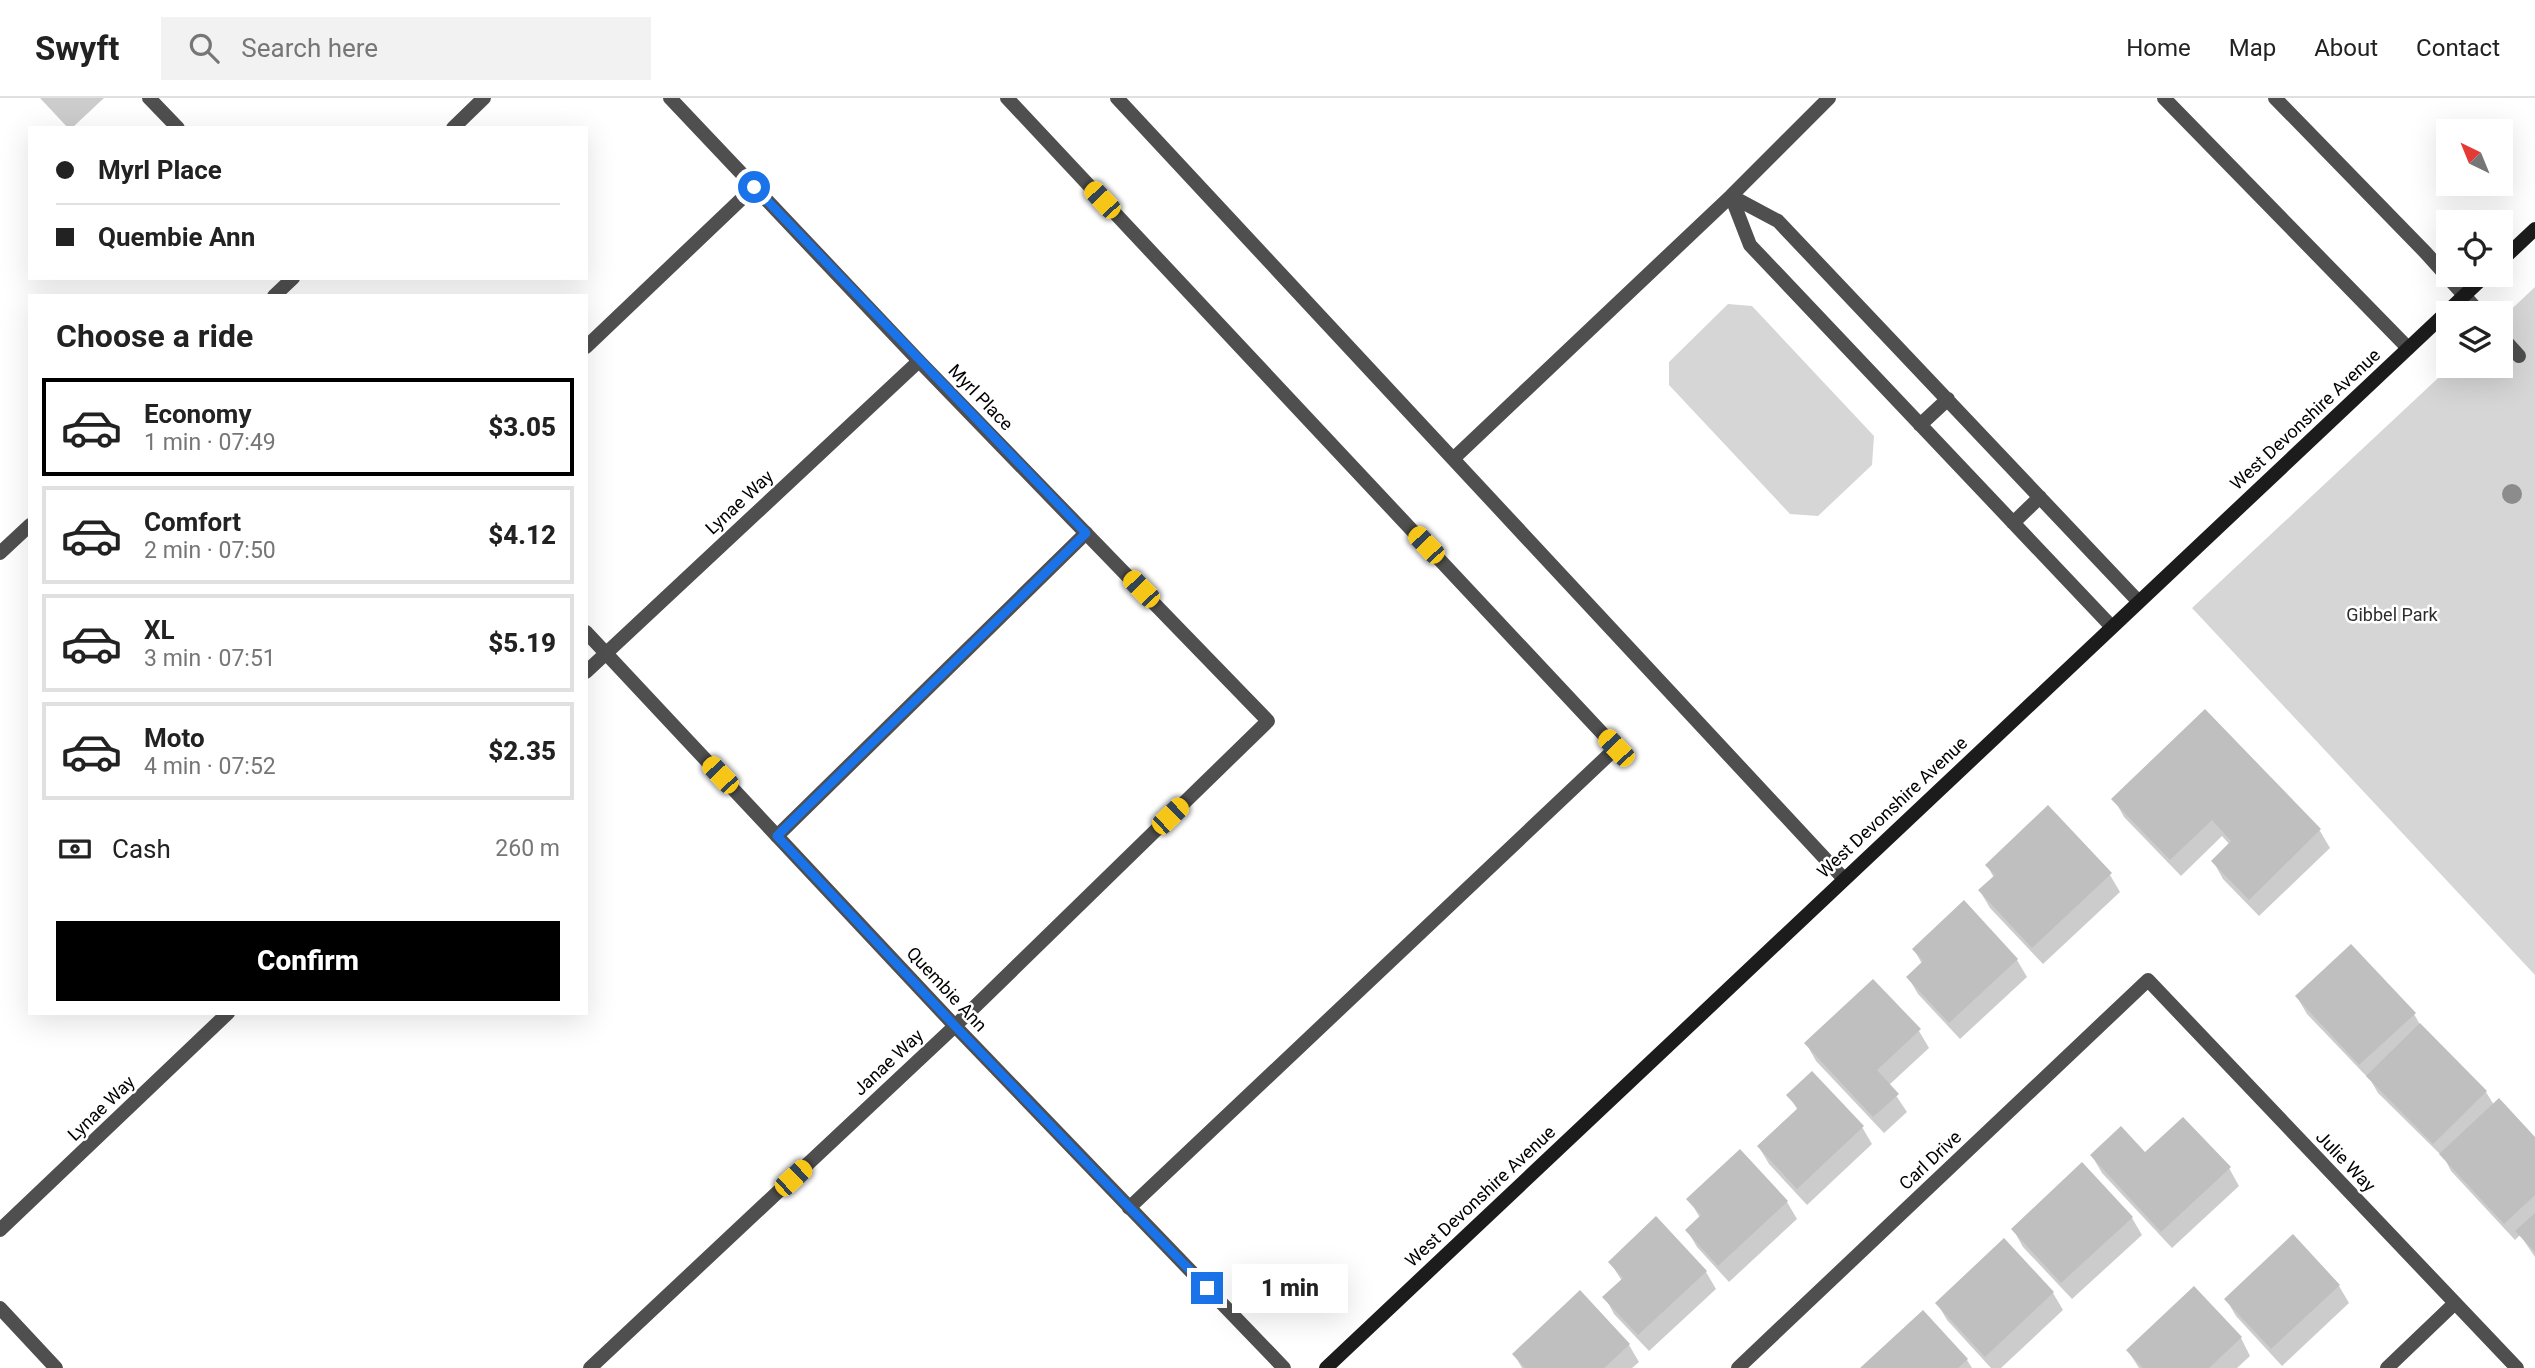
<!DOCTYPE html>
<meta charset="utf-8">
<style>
body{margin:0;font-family:Roboto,sans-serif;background:#f2f2f2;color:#222;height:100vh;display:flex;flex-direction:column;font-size:26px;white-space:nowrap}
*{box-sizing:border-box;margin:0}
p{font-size:23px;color:#767676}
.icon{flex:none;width:38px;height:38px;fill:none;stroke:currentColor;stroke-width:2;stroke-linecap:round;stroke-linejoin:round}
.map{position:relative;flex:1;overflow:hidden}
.side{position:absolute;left:28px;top:196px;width:560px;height:721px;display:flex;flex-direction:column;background:#fff;border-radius:0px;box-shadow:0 7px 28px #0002}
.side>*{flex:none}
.guide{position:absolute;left:28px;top:28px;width:560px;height:154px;border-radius:0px;box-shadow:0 7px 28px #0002;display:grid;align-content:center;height:154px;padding:0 28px;background:#fff}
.needle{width:46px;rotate:317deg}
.fabs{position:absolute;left:2436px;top:21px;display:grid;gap:14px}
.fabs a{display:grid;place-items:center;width:77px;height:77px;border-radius:0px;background:#fff;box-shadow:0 7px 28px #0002;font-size:35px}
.end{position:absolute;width:32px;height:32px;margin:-16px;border:9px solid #1a73e8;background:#fff;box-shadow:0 0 0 4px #fff}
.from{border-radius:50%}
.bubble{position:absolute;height:49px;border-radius:0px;background:#fff;box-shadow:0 7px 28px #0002;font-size:23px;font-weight:800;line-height:49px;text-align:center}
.car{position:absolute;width:21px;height:42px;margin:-21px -10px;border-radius:9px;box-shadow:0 0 5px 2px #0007;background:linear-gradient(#f5c518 24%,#345 0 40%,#f5c518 0 76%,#345 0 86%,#f5c518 0)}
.guide b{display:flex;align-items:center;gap:24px;height:66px;font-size:26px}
.guide b+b{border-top:2px solid #e0e0e0}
.guide i{width:18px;height:18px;background:#222}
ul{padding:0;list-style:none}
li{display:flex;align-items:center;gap:21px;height:98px;margin:0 14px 10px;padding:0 14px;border:4px solid #e0e0e0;border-radius:0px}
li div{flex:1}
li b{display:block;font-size:26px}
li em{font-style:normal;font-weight:800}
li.current{border-color:#000}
li>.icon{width:63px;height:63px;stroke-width:1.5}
h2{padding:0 28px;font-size:32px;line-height:84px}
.pay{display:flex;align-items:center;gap:18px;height:77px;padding:0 28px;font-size:26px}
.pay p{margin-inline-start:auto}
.cta{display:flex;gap:14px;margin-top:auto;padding:14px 28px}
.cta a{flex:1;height:80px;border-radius:0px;background:#000;color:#fff;font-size:28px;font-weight:800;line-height:80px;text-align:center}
header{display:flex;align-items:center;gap:42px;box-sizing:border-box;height:98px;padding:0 35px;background:#fff;border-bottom:2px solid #e0e0e0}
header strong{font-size:33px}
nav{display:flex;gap:38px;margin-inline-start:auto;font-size:24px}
.search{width:490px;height:63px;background:#f2f2f2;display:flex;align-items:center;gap:18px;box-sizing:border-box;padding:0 24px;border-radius:0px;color:#767676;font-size:26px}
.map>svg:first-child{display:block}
.green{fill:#d6d6d6}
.shadow{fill:#0003}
.building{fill:#bfbfbf}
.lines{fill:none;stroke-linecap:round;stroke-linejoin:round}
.lane{stroke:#4f4f4f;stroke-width:14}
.street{stroke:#4f4f4f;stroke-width:14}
.secondary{stroke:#1c1c1c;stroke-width:14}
.tree{fill:#8c8c8c}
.route{stroke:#1a73e8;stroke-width:9}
.labels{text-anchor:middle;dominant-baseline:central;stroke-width:5;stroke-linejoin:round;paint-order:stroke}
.street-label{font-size:18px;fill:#000;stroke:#fff}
.park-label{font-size:18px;fill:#2d2d2d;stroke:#fff}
</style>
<header>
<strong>Swyft</strong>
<div class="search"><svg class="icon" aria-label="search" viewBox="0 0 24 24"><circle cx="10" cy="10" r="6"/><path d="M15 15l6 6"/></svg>Search here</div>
<nav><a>Home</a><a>Map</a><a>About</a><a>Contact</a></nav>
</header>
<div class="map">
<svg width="2535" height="1270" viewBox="0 0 2535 1270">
<rect width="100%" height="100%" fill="#fff"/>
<path class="green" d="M 2535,189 L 2535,877 L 2192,510 L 2451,268 L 2501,268 L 2501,221 Z
M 1728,206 L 1752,208 L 1874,338 L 1872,367 L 1818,418 L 1790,416 L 1669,287 L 1669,264 Z"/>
<path class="shadow" d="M 40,0 L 104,0 L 72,30 L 68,30 Z
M 2205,613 L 2320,733 L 2330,750 L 2259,818 L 2223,781 L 2213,763 L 2230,747 L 2222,738 L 2181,778 L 2124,719 L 2114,701 Z
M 1987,767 L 2110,777 L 2120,794 L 2043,866 L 1990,810 L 1980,793 L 1994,780 Z
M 1914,851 L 2017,862 L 2027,879 L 1960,941 L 1918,896 L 1908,879 L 1922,866 Z
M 2297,899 L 2414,916 L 2422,930 L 2486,994 L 2494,1007 L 2535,1041 L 2535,1159 L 2520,1137 L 2515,1142 L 2451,1073 L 2445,1061 L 2378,995 L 2371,983 L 2307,916 Z
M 1919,933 L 1929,950 L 1889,987 L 1907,1014 L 1884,1035 L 1816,963 L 1806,945 Z
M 1789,997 L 1862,1029 L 1872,1046 L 1807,1107 L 1769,1066 L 1759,1049 L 1798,1013 Z
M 2145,1057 L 2229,1070 L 2239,1088 L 2172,1150 L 2102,1075 L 2092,1058 Z
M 1689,1101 L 1787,1104 L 1797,1121 L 1729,1184 L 1697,1149 L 1687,1132 L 1700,1120 Z
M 2132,1120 L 2142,1137 L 2072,1201 L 2023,1149 L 2013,1131 Z
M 1610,1164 L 1706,1174 L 1716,1191 L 1649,1253 L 1614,1216 L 1605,1199 L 1622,1183 Z
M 2339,1188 L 2349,1205 L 2282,1268 L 2236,1218 L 2226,1201 Z
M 2194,1191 L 2241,1240 L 2250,1258 L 2237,1270 L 2139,1270 L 2128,1253 Z
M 2053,1195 L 2063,1212 L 2001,1270 L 1991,1270 L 1947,1222 L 1937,1205 Z
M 1629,1247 L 1639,1264 L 1632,1270 L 1522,1270 L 1514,1256 Z
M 1967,1262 L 1972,1270 L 1863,1270 Z"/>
<path class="building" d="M 2205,611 L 2321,731 L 2249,802 L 2211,763 L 2231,743 L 2212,722 L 2170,762 L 2111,701 Z
M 2048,707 L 2112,775 L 2032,850 L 1978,792 L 1995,777 L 1985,767 Z
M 1964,802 L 2018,861 L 1949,925 L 1906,879 L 1923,863 L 1912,851 Z
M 2351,846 L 2416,915 L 2359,967 L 2295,898 Z
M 1873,881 L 1921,931 L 1877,972 L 1899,996 L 1873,1019 L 1804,945 Z
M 2420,925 L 2487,993 L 2433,1046 L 2366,978 Z
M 1812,973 L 1864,1028 L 1797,1091 L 1757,1048 L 1798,1010 L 1786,997 Z
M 2499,1000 L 2535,1039 L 2535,1097 L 2504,1126 L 2439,1056 Z
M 2183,1019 L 2231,1069 L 2161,1134 L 2090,1057 L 2121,1028 L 2145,1054 Z
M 1740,1051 L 1788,1103 L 1718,1168 L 1685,1132 L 1701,1117 L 1686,1101 Z
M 2082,1064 L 2133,1119 L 2061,1185 L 2011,1131 Z
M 2535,1115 L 2535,1154 L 2515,1133 Z
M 1656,1118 L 1707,1173 L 1638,1237 L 1602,1199 L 1623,1180 L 1608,1164 Z
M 2293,1136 L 2340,1187 L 2271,1251 L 2224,1201 Z
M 2004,1140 L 2054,1194 L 1985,1259 L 1935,1205 Z
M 2194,1188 L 2242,1239 L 2209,1270 L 2143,1270 L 2126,1252 Z
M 1580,1192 L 1630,1246 L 1604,1270 L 1525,1270 L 1512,1256 Z
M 1923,1212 L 1968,1261 L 1958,1270 L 1860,1270 Z"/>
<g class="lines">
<path class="lane" d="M 149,0 L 178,30
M 1007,0 L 1616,650 L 1129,1110
M 1117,0 L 1844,781
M 2164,0 L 2408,250
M 2275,0 L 2426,155 L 2480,215
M 1731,98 L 1750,147 L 2111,528
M 1731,98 L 1778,123 L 2138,503
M 2501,238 L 2519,258
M 586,249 L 754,89
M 1920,327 L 1948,301
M 1453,361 L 1731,98 L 1829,0
M 2013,425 L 2040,399
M 777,738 L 1086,435
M 0,1210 L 56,1270"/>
<path class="street" d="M 453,30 L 484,0
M 274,198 L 293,180
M 0,455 L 30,427
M 586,534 L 955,928 L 1284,1270
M 586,574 L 919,263
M 0,1132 L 228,915
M 590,1270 L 955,928 L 1268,623 L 919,263 L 670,0
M 1738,1270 L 2148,882 L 2517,1270
M 2387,1270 L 2455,1205"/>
<path class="secondary" d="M 2501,163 L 2535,131
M 1326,1270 L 2486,177"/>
</g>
<circle class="tree" cx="2512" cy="396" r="10"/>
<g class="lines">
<path class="route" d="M 754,89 L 1086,435 L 777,738 L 955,928 L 1207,1190"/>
</g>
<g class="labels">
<g class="street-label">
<text transform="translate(981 299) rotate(46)">Myrl Place</text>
<text transform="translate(2305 321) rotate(-43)">West Devonshire Avenue</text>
<text transform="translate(739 404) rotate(-43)">Lynae Way</text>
<text transform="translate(1892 709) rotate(-43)">West Devonshire Avenue</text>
<text transform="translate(947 891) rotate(47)">Quembie Ann</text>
<text transform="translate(888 964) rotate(-43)">Janae Way</text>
<text transform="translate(101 1010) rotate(-44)">Lynae Way</text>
<text transform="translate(1930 1062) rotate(-43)">Carl Drive</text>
<text transform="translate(2346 1063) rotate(46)">Julie Way</text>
<text transform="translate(1480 1098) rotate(-43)">West Devonshire Avenue</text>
</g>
<g class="park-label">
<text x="2392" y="516">Gibbel Park</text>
</g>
</g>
</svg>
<div class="fabs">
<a><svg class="needle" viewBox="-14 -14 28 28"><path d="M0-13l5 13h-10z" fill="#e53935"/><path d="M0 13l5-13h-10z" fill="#767676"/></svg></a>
<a><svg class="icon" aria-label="locate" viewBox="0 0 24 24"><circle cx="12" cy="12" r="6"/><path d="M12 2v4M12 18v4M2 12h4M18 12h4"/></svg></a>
<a><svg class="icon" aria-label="layers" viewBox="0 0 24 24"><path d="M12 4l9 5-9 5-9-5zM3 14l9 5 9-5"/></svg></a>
</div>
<i class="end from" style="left:754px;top:89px"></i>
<i class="end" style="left:1207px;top:1190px"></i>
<div class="bubble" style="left:1232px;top:1166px;width:116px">1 min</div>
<i class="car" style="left:1102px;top:102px;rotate:317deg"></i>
<i class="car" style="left:1426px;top:447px;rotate:317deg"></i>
<i class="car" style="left:1141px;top:491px;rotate:316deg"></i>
<i class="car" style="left:1616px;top:650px;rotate:317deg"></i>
<i class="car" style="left:720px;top:677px;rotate:317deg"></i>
<i class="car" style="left:1170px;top:718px;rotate:46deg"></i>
<i class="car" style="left:793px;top:1080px;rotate:47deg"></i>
<div class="guide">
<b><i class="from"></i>Myrl Place</b>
<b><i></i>Quembie Ann</b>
</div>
<section class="side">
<h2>Choose a ride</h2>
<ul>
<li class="current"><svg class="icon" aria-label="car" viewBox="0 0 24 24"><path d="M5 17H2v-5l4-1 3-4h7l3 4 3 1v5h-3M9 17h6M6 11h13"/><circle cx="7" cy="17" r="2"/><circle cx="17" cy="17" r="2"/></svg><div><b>Economy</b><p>1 min · 07:49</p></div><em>$3.05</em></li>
<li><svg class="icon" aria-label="car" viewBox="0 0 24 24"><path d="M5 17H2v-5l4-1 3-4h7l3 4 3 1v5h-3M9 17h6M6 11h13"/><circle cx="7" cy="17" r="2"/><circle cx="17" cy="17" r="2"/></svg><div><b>Comfort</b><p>2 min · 07:50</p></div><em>$4.12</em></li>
<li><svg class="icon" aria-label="car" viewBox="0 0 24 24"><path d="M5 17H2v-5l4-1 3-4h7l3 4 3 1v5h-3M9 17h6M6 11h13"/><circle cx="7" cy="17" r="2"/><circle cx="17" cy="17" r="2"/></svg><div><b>XL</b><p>3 min · 07:51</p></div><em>$5.19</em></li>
<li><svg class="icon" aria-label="car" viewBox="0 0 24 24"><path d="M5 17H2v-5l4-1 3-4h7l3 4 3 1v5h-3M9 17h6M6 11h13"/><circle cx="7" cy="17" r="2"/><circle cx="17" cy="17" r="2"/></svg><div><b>Moto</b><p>4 min · 07:52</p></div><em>$2.35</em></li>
</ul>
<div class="pay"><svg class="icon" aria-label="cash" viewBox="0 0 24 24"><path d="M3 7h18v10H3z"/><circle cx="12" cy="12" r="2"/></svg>Cash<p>260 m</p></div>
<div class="cta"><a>Confirm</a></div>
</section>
</div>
